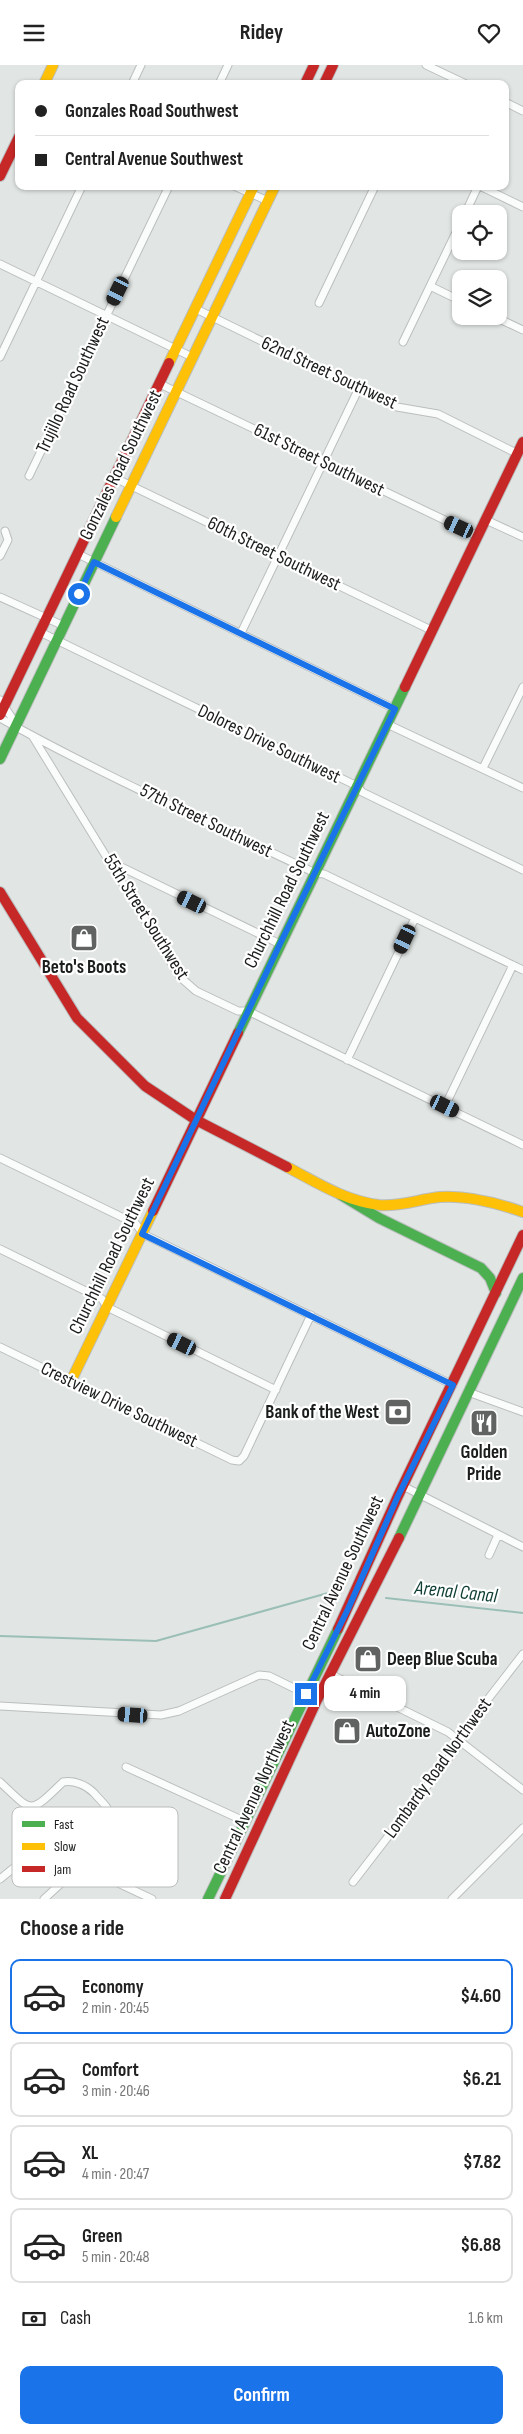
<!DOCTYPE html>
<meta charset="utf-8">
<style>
body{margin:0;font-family:"Sofia Sans Condensed",sans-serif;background:#f6f6f6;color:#222;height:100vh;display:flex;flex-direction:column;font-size:19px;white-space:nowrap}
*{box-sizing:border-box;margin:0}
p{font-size:16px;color:#767676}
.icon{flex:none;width:28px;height:28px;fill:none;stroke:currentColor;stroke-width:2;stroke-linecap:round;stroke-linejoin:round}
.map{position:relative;height:1834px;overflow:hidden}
.sheet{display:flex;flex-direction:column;background:#fff;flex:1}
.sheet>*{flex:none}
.hud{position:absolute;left:15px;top:15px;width:494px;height:110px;border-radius:10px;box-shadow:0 1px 4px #0004;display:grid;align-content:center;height:110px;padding:0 20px;background:#fff}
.controls{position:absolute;left:452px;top:140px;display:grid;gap:10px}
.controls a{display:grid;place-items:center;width:55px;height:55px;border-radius:10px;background:#fff;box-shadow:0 1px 4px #0004;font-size:25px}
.end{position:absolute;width:22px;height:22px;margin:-11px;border:6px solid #1a73e8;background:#fff;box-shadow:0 0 0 2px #fff}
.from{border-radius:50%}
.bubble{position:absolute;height:35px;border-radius:10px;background:#fff;box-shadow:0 1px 4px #0004;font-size:16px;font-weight:700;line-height:35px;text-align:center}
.car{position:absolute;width:15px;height:30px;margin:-15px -8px;border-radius:6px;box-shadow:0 0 4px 1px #0007;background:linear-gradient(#222 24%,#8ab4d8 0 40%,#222 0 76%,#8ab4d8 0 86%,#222 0)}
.hud b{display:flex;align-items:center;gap:18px;height:48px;font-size:19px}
.hud b+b{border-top:1px solid #e0e0e0}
.hud i{width:12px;height:12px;background:#222}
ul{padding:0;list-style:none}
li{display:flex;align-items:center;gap:15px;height:75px;margin:0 10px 8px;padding:0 10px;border:2px solid #e0e0e0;border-radius:10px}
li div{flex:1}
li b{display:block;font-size:19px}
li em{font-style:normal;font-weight:700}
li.current{border-color:#1a73e8}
li>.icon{width:45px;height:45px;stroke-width:1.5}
h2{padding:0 20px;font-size:22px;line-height:60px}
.pay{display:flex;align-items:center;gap:12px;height:55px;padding:0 20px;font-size:19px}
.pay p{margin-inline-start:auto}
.action{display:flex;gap:10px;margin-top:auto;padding:10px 20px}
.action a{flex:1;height:58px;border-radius:10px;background:#1a73e8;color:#fff;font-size:20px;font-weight:700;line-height:58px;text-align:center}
header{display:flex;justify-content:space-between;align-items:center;height:65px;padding:0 20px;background:#fff;font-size:22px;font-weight:700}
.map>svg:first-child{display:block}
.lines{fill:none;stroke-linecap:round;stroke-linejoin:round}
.stream{stroke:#9bbfb6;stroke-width:2}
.street-casing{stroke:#bbbebe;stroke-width:9}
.fast-casing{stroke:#bbbebe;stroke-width:12}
.slow-casing{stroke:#bbbebe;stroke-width:12}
.jam-casing{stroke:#bbbebe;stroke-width:12}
.street{stroke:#fafbfb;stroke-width:7}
.fast{stroke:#4caf50;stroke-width:10}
.slow{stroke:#ffc107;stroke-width:10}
.jam{stroke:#c62828;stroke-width:10}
.route{stroke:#1a73e8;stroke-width:6}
.labels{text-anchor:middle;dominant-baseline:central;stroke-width:4.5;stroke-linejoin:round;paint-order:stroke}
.street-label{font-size:19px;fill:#1a1d1c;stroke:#fff}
.poi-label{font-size:19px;font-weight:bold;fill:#1a1d1c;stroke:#fff}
.water-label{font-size:20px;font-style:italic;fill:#0f3e35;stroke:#fff}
.key{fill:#fff;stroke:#babbbb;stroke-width:1}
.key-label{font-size:14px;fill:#1a1d1c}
</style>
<header><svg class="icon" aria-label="menu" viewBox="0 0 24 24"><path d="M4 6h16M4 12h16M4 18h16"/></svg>Ridey<svg class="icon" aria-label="heart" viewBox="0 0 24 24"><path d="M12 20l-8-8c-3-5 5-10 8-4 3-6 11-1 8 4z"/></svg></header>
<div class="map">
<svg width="523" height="1834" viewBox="0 0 523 1834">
<rect width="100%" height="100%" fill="#e1e6e4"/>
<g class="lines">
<path class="stream" d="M 386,1533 L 523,1548
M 0,1571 L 156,1576 L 328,1528 L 336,1529"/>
<defs>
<path id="street" d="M 426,0 L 466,19
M 132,19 L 141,0
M 219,19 L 228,0
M 505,37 L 523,46
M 234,121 L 268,136
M 480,121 L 523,142
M 465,149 L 478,121
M 0,199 L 192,292
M 430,221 L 461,236
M 319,238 L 375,121
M 196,244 L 397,342 L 438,349 L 518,389
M 493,251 L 523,265
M 403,277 L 461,157
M 0,292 L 82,121
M 160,319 L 478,471
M 29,411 L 169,121
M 115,413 L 433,566
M 486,455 L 523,472
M 78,489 L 395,644
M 0,491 L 8,475 L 5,466
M 0,532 L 64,561
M 40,567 L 357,721 L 362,727 L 523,805
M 241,568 L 359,323
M 0,635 L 16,659
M 0,653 C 102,710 210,758 315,808 L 324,809 L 523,905
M 387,659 L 523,723
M 33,672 L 180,912 L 196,926 L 238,946 L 248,946 L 523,1080
M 483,703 L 523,622
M 111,797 L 280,879
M 347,995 L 415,853
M 445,1041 L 513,900
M 0,1093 L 136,1159 L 143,1169 L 453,1320
M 0,1184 L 102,1234 L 107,1242 L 276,1325
M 0,1282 L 232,1395 L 239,1396 L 244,1391 L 311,1250
M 468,1327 L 523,1347
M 403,1421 L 523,1482
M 489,1490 L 498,1470
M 330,1609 L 448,1667 L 523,1725
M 0,1641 L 161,1650 L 179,1646 L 259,1610 L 269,1611 L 306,1629
M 126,1702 L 244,1756
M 0,1717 C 33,1748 29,1750 63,1717 C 74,1715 86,1720 94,1728 C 98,1733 104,1738 107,1743 C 114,1761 80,1773 80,1795
M 80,1795 L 86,1803 L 152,1834
M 0,1814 L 48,1775
M 353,1817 L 458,1681 L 464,1665 L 523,1589
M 44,1834 L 68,1812 L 80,1795
M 452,1834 L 523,1763"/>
<path id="fast" d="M 0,694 L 116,452
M 238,968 L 405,622
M 341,1130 L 379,1153 L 481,1203 L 490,1213 L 496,1228
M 399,1473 L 523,1213
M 208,1834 L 338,1564"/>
<path id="slow" d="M 44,19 L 53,0
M 169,298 L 254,121
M 116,452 L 275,121
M 287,1102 C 316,1117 345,1136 379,1140 C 400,1142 419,1134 440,1132 C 468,1130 497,1138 523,1147
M 71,1316 L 153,1146"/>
<path id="jam" d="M 305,19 L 314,0
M 324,19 L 333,0
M 0,111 L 19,72
M 405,622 L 523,377
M 0,650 L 169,298
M 0,827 L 77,953 L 145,1021 L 196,1055 L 287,1102
M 153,1146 L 238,968
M 338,1564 L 398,1431 L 523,1170
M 225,1834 L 317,1635 L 399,1473"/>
</defs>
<use href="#street" class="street-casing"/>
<use href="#fast" class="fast-casing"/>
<use href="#slow" class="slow-casing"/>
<use href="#jam" class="jam-casing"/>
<use href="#street" class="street"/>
<use href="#fast" class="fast"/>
<use href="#slow" class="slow"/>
<use href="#jam" class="jam"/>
</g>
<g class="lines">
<path class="route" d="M 79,529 L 94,497 L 395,644 L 280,879 L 142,1169 L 453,1320 L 398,1431 L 348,1544 L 306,1629"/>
</g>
<defs>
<symbol id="shop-square" viewBox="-11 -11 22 22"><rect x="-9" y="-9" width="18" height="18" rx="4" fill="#606362" stroke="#fff"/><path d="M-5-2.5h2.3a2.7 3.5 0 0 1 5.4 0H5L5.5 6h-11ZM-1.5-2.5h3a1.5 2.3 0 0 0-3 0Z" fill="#fff"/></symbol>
<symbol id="bank-square" viewBox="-11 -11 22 22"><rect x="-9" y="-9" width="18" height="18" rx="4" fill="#606362" stroke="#fff"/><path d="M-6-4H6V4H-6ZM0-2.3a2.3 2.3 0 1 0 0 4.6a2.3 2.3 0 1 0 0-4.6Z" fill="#fff"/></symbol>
<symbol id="restaurant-square" viewBox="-11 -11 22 22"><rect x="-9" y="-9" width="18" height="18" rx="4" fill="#606362" stroke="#fff"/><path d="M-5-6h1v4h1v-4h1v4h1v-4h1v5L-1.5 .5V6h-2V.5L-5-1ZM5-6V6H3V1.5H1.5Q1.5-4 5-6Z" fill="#fff"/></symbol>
</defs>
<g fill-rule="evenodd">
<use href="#shop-square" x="68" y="857" width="32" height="32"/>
<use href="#bank-square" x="382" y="1331" width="32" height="32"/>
<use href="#restaurant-square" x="468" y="1342" width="32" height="32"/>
<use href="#shop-square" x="352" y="1578" width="32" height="32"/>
<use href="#shop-square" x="331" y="1650" width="32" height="32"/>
</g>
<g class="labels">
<g class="street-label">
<text transform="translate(329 308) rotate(25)">62nd Street Southwest</text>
<text transform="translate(73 320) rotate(-65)">Trujillo Road Southwest</text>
<text transform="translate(319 395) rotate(26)">61st Street Southwest</text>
<text transform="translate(121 400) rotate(-64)">Gonzales Road Southwest</text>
<text transform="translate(274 489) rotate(26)">60th Street Southwest</text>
<text transform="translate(269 679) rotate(26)">Dolores Drive Southwest</text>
<text transform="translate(206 756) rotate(26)">57th Street Southwest</text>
<text transform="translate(287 825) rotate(-64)">Churchhill Road Southwest</text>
<text transform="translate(146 852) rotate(58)">55th Street Southwest</text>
<text transform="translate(112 1191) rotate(-64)">Churchhill Road Southwest</text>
<text transform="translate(119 1340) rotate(26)">Crestview Drive Southwest</text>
<text transform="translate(343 1508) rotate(-65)">Central Avenue Southwest</text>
<text transform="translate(438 1703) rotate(-54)">Lombardy Road Northwest</text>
<text transform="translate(254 1732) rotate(-65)">Central Avenue Northwest</text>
</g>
<g class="poi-label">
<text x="84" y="902">Beto's Boots</text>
<text x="379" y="1347" text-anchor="end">Bank of the West</text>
<text x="484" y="1387">Golden<tspan x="484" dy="22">Pride</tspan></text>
<text x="387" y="1594" text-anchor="start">Deep Blue Scuba</text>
<text x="366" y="1666" text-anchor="start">AutoZone</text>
</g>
<g class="water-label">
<text transform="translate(456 1527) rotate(6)">Arenal Canal</text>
</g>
</g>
<rect x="12" y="1742" width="166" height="80" rx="8" class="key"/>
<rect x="22" y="1756" width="23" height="6" fill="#4caf50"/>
<rect x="22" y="1778" width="23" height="7" fill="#ffc107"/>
<rect x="22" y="1801" width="23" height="6" fill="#c62828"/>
<g class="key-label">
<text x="54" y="1764">Fast</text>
<text x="54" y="1786">Slow</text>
<text x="54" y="1809">Jam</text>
</g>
</svg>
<div class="controls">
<a><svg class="icon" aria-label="locate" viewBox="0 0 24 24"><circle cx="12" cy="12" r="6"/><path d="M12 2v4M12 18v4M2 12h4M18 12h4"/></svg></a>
<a><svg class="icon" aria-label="layers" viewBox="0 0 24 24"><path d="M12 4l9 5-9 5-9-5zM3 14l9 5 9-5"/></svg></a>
</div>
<i class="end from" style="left:79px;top:529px"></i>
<i class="end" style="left:306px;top:1629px"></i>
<div class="bubble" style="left:324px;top:1611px;width:82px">4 min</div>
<i class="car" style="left:118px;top:226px;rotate:206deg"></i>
<i class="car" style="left:459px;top:462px;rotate:295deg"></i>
<i class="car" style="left:192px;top:837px;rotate:296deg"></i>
<i class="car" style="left:405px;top:874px;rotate:205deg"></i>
<i class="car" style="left:445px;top:1041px;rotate:116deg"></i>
<i class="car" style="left:182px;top:1279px;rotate:296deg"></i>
<i class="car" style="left:133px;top:1650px;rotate:274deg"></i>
<div class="hud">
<b><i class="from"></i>Gonzales Road Southwest</b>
<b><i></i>Central Avenue Southwest</b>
</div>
</div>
<section class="sheet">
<h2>Choose a ride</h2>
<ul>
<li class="current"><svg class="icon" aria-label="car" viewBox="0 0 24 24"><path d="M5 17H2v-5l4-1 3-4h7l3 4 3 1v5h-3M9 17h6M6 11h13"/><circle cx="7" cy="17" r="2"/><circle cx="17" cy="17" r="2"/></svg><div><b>Economy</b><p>2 min · 20:45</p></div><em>$4.60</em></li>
<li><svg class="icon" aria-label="car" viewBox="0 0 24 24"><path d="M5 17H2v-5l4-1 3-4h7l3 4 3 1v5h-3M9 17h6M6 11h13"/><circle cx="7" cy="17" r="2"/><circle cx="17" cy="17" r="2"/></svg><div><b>Comfort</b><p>3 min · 20:46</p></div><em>$6.21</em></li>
<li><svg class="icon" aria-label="car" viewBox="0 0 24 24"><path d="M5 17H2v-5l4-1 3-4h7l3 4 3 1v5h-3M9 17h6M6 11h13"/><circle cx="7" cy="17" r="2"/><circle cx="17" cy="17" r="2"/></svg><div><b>XL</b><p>4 min · 20:47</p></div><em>$7.82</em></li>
<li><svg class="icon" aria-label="car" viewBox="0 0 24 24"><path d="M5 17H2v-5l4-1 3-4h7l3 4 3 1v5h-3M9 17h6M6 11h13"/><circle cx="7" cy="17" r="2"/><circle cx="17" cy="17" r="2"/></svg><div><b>Green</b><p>5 min · 20:48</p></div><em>$6.88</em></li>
</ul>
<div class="pay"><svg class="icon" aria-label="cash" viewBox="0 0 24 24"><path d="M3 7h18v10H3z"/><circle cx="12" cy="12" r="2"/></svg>Cash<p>1.6 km</p></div>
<div class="action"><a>Confirm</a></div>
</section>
